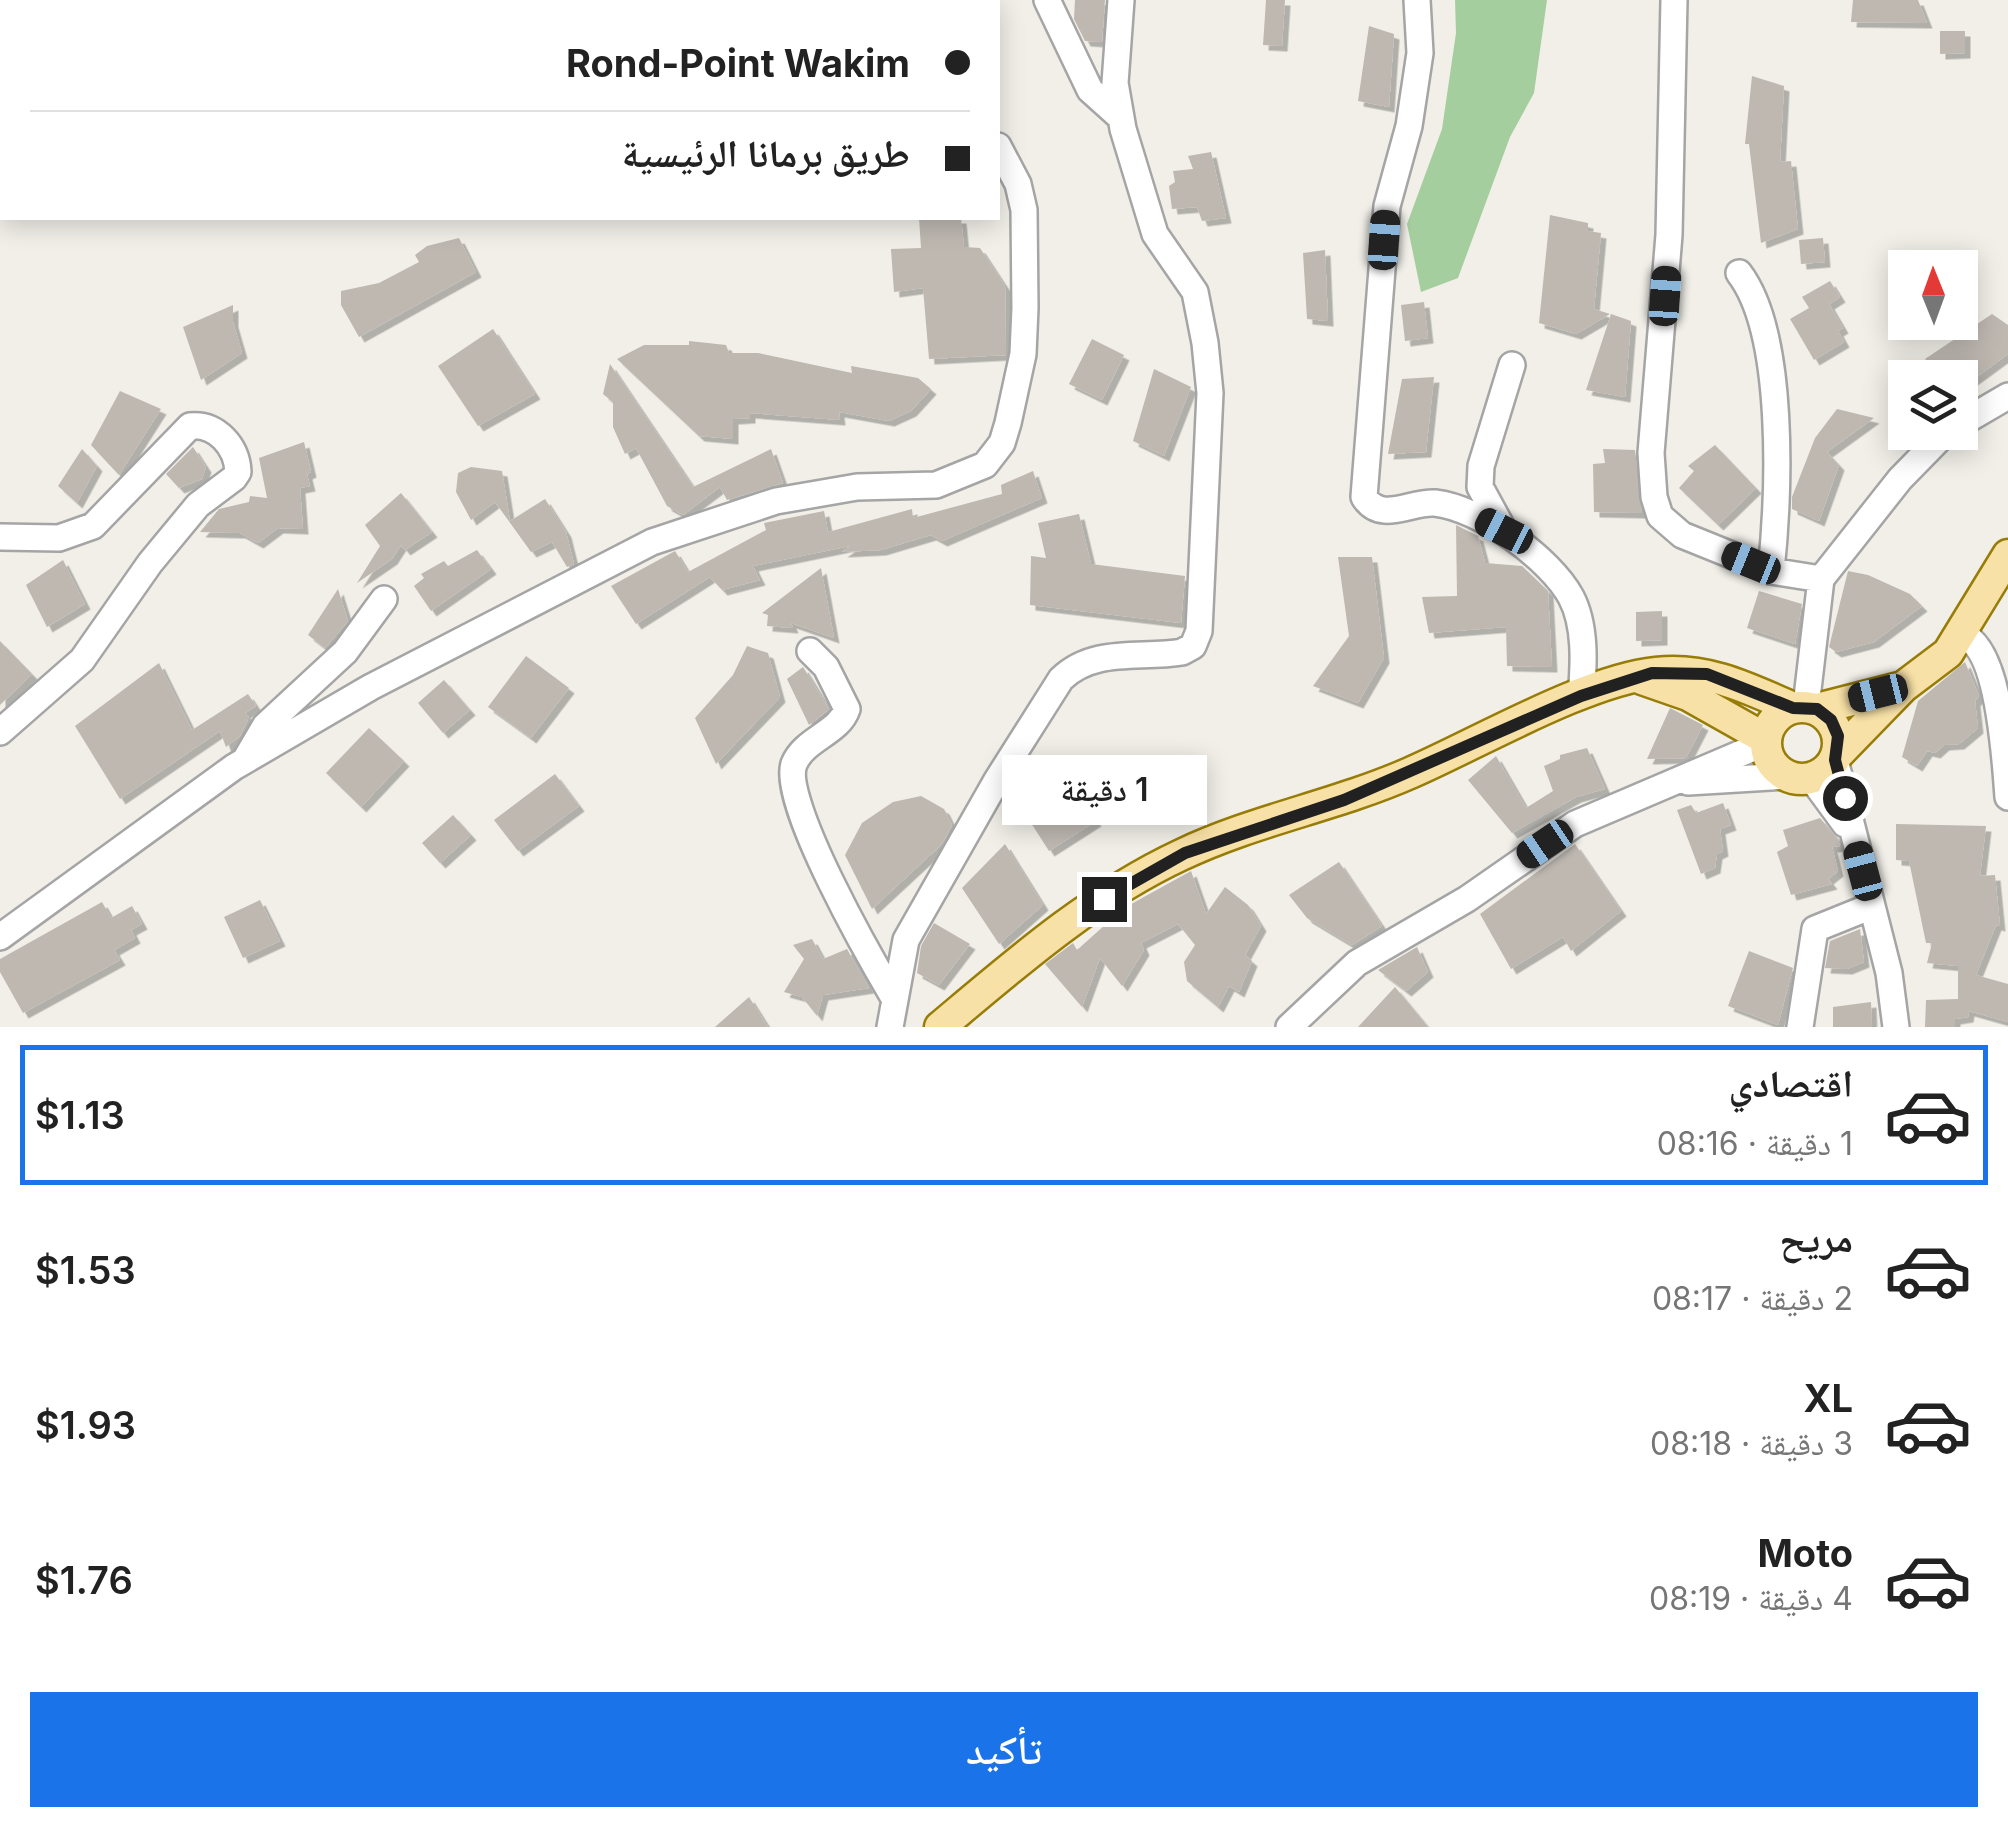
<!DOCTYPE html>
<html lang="ar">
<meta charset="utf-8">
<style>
body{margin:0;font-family:Inter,"Noto Naskh Arabic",sans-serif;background:#f6f6f6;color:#222;direction:rtl;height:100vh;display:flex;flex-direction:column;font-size:38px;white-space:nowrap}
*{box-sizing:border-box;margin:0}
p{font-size:32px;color:#767676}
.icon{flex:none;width:55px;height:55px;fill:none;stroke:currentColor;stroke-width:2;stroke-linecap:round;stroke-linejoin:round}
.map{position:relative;height:1027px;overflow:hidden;direction:ltr}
.panel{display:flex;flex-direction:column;background:#fff;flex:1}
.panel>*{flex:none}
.banner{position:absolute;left:0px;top:0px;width:1000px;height:220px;box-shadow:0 5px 25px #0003;direction:rtl;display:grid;align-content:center;height:220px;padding:0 30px;background:#fff}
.needle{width:65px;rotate:359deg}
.fabs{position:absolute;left:1888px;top:250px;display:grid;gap:20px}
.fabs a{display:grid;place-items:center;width:90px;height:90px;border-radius:0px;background:#fff;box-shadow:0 5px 25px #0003;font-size:50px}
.end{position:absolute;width:45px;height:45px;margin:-22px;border:12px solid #212121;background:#fff;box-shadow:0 0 0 5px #fff}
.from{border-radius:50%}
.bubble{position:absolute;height:70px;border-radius:0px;background:#fff;box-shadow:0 5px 25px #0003;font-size:32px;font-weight:600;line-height:70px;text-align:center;direction:rtl}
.car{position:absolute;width:30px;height:60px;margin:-30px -15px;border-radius:12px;box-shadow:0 0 8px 2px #0007;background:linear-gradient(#222 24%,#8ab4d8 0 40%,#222 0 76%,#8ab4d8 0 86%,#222 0)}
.banner b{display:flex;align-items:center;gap:35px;height:95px;font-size:38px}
.banner b+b{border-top:2px solid #e0e0e0}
.banner i{width:25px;height:25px;background:#222}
ul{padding:18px 0 0;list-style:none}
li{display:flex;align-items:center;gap:30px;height:140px;margin:0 20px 15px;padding:0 10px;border:5px solid transparent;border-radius:0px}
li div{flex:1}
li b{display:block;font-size:38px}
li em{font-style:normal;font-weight:600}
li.on{border-color:#1a73e8}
li>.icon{width:90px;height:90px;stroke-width:1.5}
.primary-button{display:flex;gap:20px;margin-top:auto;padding:20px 30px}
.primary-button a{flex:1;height:115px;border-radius:0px;background:#1a73e8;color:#fff;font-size:40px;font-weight:600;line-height:115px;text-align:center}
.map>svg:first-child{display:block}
.forest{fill:#a5ce9f}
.building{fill:#beb8b1;filter:url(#shadow)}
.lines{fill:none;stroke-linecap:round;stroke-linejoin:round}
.minor-casing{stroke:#a5a5a5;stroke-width:30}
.major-casing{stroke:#977d07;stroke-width:35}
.minor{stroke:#fff;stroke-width:25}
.major{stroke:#f8e1a6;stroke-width:30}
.route{stroke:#212121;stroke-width:12}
</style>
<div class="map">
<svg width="2008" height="1027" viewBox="0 0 2008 1027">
<defs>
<filter id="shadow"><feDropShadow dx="5.5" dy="5.5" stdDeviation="0" flood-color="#0004"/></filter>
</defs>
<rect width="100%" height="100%" fill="#f1efe8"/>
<path class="forest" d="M 1455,0 L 1547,0 L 1534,93 L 1510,137 L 1458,278 L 1421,292 L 1407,224 L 1442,129 L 1456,33 Z"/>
<path class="building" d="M 1075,0 L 1105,0 L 1102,42 L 1085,41 L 1074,19 Z
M 1266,0 L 1285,0 L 1282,46 L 1263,45 Z
M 1853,0 L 1918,0 L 1927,23 L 1851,22 Z
M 1369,26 L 1394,34 L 1389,107 L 1358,101 Z
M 1940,31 L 1965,31 L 1965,53 L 1940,54 Z
M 1752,76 L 1784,86 L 1780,162 L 1791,161 L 1798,229 L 1761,243 L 1749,144 L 1745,144 Z
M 1211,152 L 1226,218 L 1202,221 L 1197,207 L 1172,209 L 1169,186 L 1175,182 L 1173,171 L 1193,169 L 1188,156 Z
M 1550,215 L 1588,223 L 1588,231 L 1601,233 L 1594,309 L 1610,314 L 1576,334 L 1539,323 Z
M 919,218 L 961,218 L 964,247 L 980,248 L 1005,286 L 1006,355 L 929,359 L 923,288 L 894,292 L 891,249 L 921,248 Z
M 459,238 L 476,272 L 359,337 L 341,305 L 341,291 L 379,283 L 419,262 L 415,255 L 427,246 Z
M 1823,238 L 1825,262 L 1801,264 L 1799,240 Z
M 1325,250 L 1328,321 L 1307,319 L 1303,253 Z
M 1830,281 L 1840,297 L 1829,304 L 1843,328 L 1838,331 L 1844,342 L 1814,360 L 1790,319 L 1809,308 L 1802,297 Z
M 1424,302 L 1428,338 L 1405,341 L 1401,305 Z
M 233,305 L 233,322 L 242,353 L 201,380 L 183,327 Z
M 1611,314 L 1631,321 L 1625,397 L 1586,390 Z
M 1992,314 L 2008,325 L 2008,354 L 1960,389 L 1960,378 L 1944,378 L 1925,359 Z
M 493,329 L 535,394 L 478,426 L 438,366 Z
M 1092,339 L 1124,355 L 1102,400 L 1069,384 Z
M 689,341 L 726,345 L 729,353 L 758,353 L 852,373 L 851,366 L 918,378 L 931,389 L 911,411 L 889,421 L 839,412 L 840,420 L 750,413 L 750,418 L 733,419 L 733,439 L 699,436 L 617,359 L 644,345 L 689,345 Z
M 610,364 L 693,487 L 771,449 L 783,483 L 727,500 L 720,487 L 683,515 L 667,506 L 636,448 L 625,454 L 613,427 L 613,402 L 603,394 Z
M 1154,369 L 1191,387 L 1164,456 L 1133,441 Z
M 1434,377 L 1426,452 L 1388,454 L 1402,379 Z
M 120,391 L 161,409 L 119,475 L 91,445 Z
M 1837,409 L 1874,418 L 1827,452 L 1839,465 L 1819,521 L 1792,509 L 1792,497 L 1815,438 Z
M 304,442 L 311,472 L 307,474 L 310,486 L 300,488 L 303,529 L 278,528 L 258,543 L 240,533 L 200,532 L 219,509 L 249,502 L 250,496 L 267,498 L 259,458 Z
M 1715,445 L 1756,488 L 1718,525 L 1679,488 L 1694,471 L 1688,466 Z
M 193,447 L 206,467 L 202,479 L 179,488 L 166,474 Z
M 82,449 L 97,466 L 77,503 L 58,486 Z
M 1603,449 L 1635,450 L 1642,513 L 1594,512 L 1593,464 L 1605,463 Z
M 471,467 L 502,471 L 510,521 L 545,499 L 566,532 L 574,564 L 567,567 L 552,542 L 531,552 L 495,502 L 471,520 L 456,492 L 458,473 Z
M 1033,471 L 1042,498 L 942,541 L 931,535 L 881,550 L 842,552 L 850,546 L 753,566 L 760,580 L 722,590 L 710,577 L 636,624 L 611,586 L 675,551 L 688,572 L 766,530 L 764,523 L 824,511 L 828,532 L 912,509 L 913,518 L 1002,494 L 1001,485 Z
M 401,493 L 432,532 L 405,550 L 401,545 L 392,559 L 357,583 L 380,546 L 365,525 Z
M 1079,514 L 1091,564 L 1185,576 L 1181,623 L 1030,605 L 1031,556 L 1046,558 L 1038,523 Z
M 1456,525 L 1478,536 L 1485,563 L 1522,566 L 1548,591 L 1552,667 L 1507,666 L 1506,627 L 1429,633 L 1422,597 L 1457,596 Z
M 477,550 L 491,569 L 431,611 L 414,586 L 424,578 L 421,574 L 444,561 L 448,566 Z
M 1338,557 L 1372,557 L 1384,658 L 1358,703 L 1313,686 L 1349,636 Z
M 63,560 L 85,604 L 47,627 L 26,585 Z
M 821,568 L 834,638 L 791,623 L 793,628 L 767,626 L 768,615 L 762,613 Z
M 1848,571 L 1868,575 L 1910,594 L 1922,606 L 1874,642 L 1836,652 L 1829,647 Z
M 338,589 L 348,621 L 325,648 L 308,635 Z
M 1759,591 L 1802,604 L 1795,644 L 1747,628 Z
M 1662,611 L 1662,640 L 1636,641 L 1636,612 Z
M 0,641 L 32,674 L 0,705 Z
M 747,646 L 768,653 L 780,697 L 716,764 L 695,718 L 733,675 Z
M 526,656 L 569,688 L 531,738 L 488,707 Z
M 1965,662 L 1979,696 L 1975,701 L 1978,728 L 1959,744 L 1944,745 L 1935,753 L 1927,751 L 1917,766 L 1902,757 L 1918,701 Z
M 159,663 L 192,730 L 248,694 L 256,706 L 245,713 L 249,717 L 240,736 L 226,747 L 220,731 L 120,799 L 75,726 Z
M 803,667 L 829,709 L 809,725 L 787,679 Z
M 444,680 L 470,710 L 443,733 L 418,703 Z
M 1670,708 L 1703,725 L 1686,758 L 1647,759 Z
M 369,728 L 404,761 L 361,807 L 326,773 Z
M 1587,748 L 1605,789 L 1576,797 L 1512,833 L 1468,780 L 1496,756 L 1526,808 L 1553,791 L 1544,766 L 1560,759 L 1560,755 Z
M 555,774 L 579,806 L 518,851 L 494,820 Z
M 1069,779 L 1096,821 L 1049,851 L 1022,809 Z
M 921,796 L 944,809 L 952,825 L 942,844 L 872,909 L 845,855 L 862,823 L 893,802 Z
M 1723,803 L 1731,825 L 1720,829 L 1723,851 L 1717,854 L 1715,868 L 1701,874 L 1677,810 L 1691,805 L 1696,813 Z
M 453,815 L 471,835 L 440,863 L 422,843 Z
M 1820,818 L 1837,838 L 1840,846 L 1832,847 L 1838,871 L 1828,879 L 1832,884 L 1791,895 L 1777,852 L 1788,846 L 1783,830 Z
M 1896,824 L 1986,826 L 1980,876 L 1995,875 L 2000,926 L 1996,925 L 1976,975 L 2008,984 L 2008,1022 L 1969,1011 L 1968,1017 L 1955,1019 L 1955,1027 L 1925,1027 L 1926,1000 L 1958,999 L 1958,966 L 1927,963 L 1932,943 L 1926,943 L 1909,861 L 1896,860 Z
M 1005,844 L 1043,905 L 999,944 L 962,888 Z
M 1575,844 L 1621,911 L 1571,951 L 1563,937 L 1511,969 L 1480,914 Z
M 1339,862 L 1382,926 L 1352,945 L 1307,918 L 1289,895 Z
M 1191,871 L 1206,914 L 1225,887 L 1248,905 L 1261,926 L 1245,955 L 1252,961 L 1239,992 L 1229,986 L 1218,1007 L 1187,981 L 1184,962 L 1195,945 L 1178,924 L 1141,943 L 1144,950 L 1122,986 L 1100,958 L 1082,1007 L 1045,964 L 1073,943 L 1077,950 L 1124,908 Z
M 260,900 L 280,941 L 243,958 L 224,917 Z
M 102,902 L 111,918 L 132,906 L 142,924 L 131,930 L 135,938 L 114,950 L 120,960 L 23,1013 L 0,972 L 0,959 Z
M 934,923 L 970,944 L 939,985 L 917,973 L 921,946 Z
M 1860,929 L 1864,962 L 1847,969 L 1825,968 L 1830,941 Z
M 812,939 L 823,959 L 847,949 L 869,988 L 823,995 L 817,1016 L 802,997 L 784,992 L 804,959 L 793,945 Z
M 1417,947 L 1428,972 L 1406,991 L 1378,970 Z
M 1749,951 L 1793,968 L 1778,1025 L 1728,1006 Z
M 1395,987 L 1428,1027 L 1358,1027 Z
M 749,997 L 768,1027 L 715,1027 Z
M 1871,1002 L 1872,1027 L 1833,1027 L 1833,1007 Z"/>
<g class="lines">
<defs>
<path id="minor" d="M 903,0 L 904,2
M 1047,0 L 1090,90 L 1120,117
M 1417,0 L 1420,53 L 1409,126 L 1387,206 L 1364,497 C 1381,524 1411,501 1435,503 C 1480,508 1550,558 1571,597 C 1586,625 1584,665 1581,696
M 1674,0 L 1669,235 L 1651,453 L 1654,497 L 1660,516 L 1682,535 L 1771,571 L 1821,579
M 1739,273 C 1786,334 1779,495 1771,571
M 1960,424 L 2008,396
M 1504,531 L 1480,487 L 1481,466 L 1512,365
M 0,537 L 59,538 L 93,526 L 190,426 C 216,423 237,446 238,472 L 234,478 L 198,505 L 150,563 L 82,660 L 0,732
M 1962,635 C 2000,647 2005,760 2008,797
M 810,651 L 826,667 L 847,709 C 839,733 804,739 794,764 C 780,801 872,961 894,998
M 1806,706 L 1821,579 L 1900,479 L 1946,432
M 245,760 L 265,726 L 345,652 L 384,599
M 1835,760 L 1889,973 L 1896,1027
M 1812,779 L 1845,824
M 1688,782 L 1786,776
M 0,937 L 234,767 L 371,687 L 652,542 L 776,501 L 857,487 L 936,485 L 985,465 L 1002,443 L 1008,423 L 1023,354 L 1025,308 L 1024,210 L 1018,184 L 998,146
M 890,1027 L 906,940 L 997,780 L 1061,679 C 1094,647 1140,659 1182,652 L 1193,646 L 1199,631 L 1210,393 L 1205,343 L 1195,292 L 1155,234 L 1123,129 L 1115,83 L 1121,0
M 1289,1027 L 1357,963 L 1467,899 L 1575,824 L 1765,743
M 1800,1027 L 1815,929 L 1872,906"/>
<path id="major" d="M 1642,679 L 1688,695 L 1766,739
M1766 743a36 36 0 1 1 72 0a36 36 0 1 1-72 0Z
M 1817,709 L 1903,687
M 1838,754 L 1903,687 L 1948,653 L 2008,555
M 940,1027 C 1015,964 1091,897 1181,855 C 1254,820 1335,806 1410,773 C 1477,744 1586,680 1656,673 C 1706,667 1748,688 1793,708"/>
</defs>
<use href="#minor" class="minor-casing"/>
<use href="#major" class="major-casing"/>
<use href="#minor" class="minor"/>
<use href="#major" class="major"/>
</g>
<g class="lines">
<path class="route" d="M 1104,899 L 1185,853 L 1344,800 L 1581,696 L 1652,673 L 1707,674 L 1793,708 L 1817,709 L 1831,720 L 1838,736 L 1835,760 L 1845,798"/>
</g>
</svg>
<div class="fabs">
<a><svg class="needle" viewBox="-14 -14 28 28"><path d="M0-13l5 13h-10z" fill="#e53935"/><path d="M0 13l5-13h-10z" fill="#767676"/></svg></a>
<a><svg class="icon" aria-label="layers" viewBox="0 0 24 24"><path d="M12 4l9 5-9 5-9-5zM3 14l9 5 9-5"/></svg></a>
</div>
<i class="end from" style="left:1845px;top:798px"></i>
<i class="end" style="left:1104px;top:899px"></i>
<div class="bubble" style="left:1002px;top:755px;width:205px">1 دقيقة</div>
<i class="car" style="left:1384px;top:240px;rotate:4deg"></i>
<i class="car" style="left:1665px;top:296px;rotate:4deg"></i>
<i class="car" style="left:1504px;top:531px;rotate:297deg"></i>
<i class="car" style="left:1751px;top:563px;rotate:292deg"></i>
<i class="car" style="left:1878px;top:693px;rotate:256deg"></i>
<i class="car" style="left:1545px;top:844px;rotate:236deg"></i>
<i class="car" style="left:1863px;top:871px;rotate:345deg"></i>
<div class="banner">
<b><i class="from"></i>Rond-Point Wakim</b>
<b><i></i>طريق برمانا الرئيسية</b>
</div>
</div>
<section class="panel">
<ul>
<li class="on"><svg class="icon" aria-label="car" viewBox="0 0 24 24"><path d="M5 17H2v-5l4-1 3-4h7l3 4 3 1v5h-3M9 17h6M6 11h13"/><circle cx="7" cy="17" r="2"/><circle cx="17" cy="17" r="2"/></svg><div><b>اقتصادي</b><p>1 دقيقة · 08:16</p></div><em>$1.13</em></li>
<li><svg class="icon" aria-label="car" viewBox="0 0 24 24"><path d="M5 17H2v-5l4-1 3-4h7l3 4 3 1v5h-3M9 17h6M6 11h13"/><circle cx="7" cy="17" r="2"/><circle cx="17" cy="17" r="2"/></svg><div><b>مريح</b><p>2 دقيقة · 08:17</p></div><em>$1.53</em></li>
<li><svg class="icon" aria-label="car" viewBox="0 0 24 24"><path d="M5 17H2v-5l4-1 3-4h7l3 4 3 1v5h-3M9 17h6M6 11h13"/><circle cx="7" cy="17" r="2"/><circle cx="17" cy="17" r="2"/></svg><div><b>XL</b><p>3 دقيقة · 08:18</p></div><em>$1.93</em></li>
<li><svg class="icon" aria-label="car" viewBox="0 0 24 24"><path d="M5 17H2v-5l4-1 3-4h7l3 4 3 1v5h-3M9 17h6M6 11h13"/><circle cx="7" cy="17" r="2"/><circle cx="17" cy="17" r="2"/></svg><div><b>Moto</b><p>4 دقيقة · 08:19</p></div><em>$1.76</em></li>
</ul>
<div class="primary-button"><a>تأكيد</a></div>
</section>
